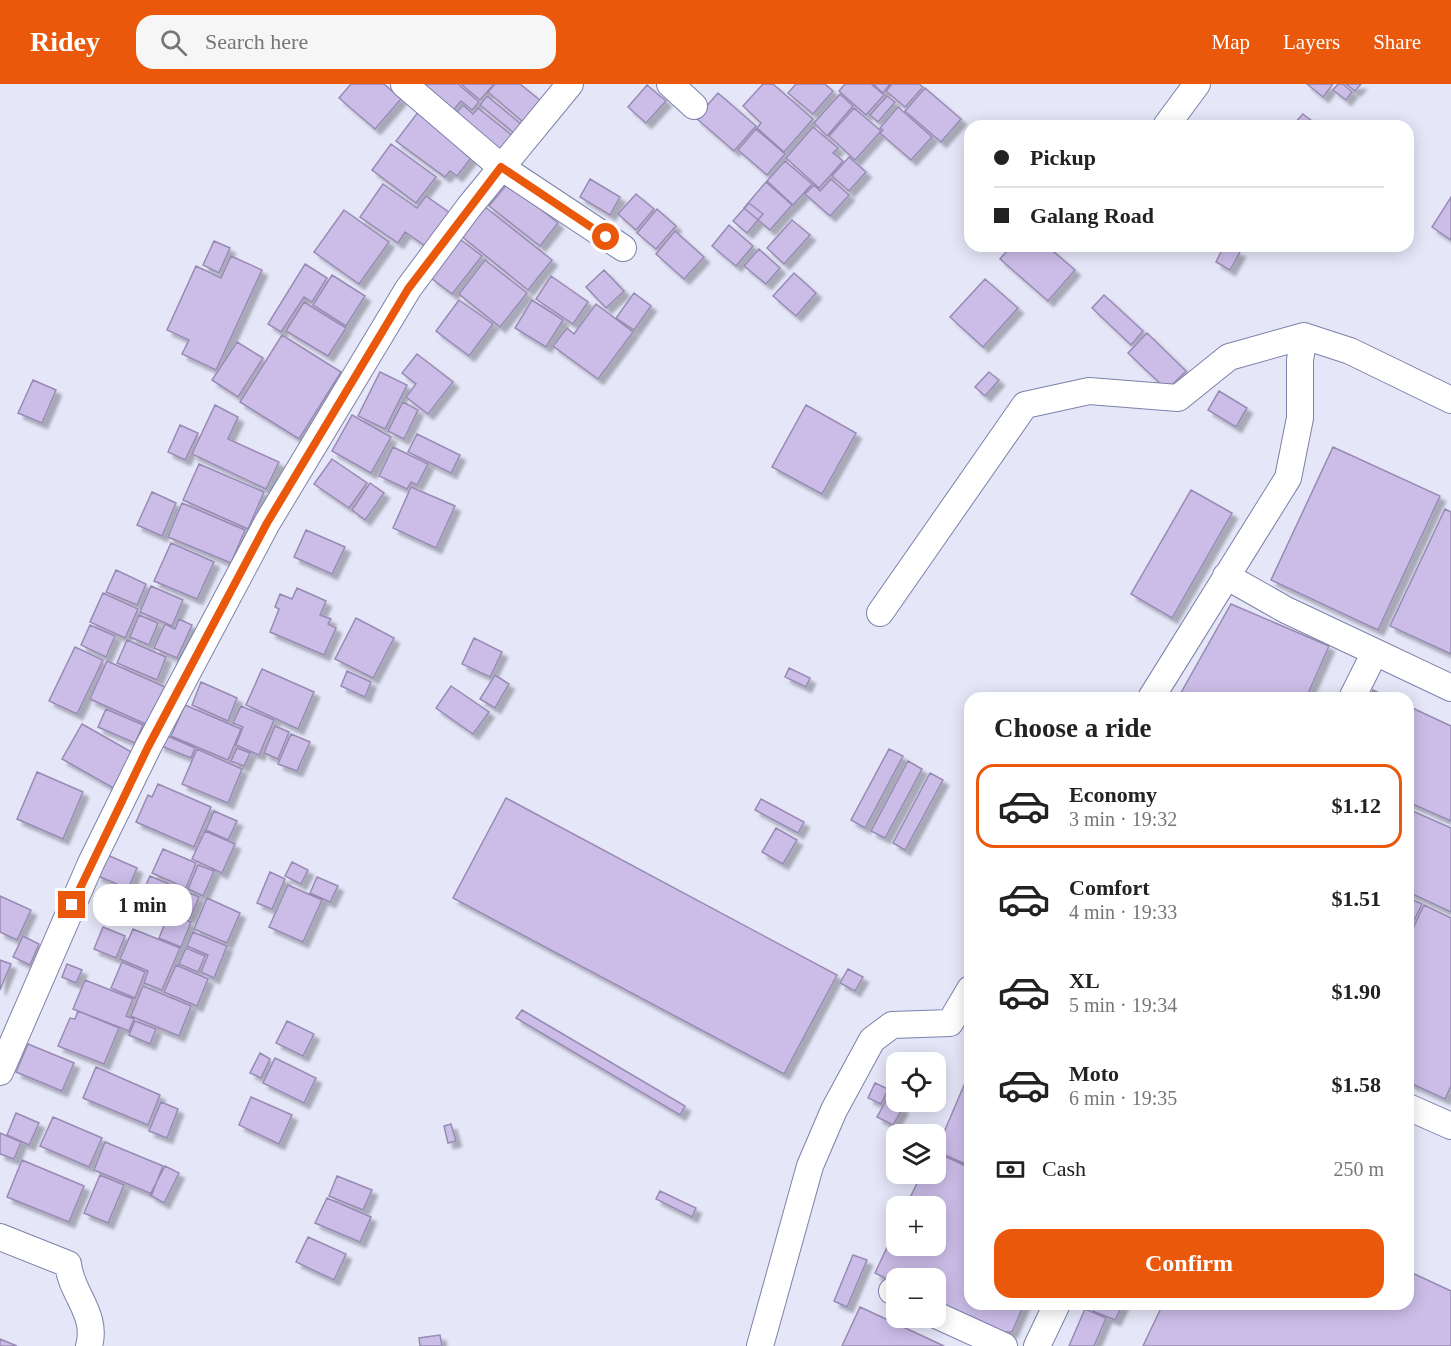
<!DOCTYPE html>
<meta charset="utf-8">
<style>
body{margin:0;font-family:Georgia,serif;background:#f6f6f6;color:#222;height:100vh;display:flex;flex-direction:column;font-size:22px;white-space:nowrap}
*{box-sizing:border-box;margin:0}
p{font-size:20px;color:#767676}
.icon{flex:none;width:33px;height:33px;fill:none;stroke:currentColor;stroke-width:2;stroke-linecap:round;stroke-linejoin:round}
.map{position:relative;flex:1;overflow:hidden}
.sheet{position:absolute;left:964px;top:608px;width:450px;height:618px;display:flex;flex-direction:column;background:#fff;border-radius:18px;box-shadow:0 3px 15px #0003}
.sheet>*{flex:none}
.banner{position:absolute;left:964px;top:36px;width:450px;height:132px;border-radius:18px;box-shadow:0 3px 15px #0003;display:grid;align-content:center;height:132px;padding:0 30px;background:#fff}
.tools{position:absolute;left:886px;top:968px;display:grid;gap:12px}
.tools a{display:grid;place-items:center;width:60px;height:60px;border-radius:12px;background:#fff;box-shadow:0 3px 15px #0003;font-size:30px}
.end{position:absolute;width:27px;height:27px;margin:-14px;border:8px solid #ea580c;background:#fff;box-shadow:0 0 0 3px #fff}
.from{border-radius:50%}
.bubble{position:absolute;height:42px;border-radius:18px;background:#fff;box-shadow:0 3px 15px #0003;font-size:20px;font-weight:600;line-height:42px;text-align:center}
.banner b{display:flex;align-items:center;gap:21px;height:57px;font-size:22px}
.banner b+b{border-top:2px solid #e0e0e0}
.banner i{width:15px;height:15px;background:#222}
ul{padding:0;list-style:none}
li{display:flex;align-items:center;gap:18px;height:84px;margin:0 12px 9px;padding:0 18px;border:3px solid transparent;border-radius:18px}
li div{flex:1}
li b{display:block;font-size:22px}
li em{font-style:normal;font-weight:600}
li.current{border-color:#ea580c}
li>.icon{width:54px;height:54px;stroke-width:1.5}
h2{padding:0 30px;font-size:27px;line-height:72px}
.pay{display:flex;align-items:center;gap:15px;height:66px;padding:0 30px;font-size:22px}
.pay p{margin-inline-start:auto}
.button{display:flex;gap:12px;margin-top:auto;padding:12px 30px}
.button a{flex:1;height:69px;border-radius:18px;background:#ea580c;color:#fff;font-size:24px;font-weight:600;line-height:69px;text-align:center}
header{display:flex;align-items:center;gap:36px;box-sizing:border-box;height:84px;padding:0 30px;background:#ea580c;color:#fff}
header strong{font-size:28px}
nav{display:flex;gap:33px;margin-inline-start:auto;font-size:21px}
.search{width:420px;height:54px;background:#f6f6f6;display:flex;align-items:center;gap:15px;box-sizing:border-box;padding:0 21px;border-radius:18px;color:#767676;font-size:22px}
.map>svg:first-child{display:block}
.building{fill:#cbbde8;stroke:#988bb3;stroke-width:1.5;filter:url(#shadow)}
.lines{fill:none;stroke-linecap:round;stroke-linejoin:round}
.minor-casing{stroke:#7d80a9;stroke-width:28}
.minor{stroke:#fff;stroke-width:26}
.route{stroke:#ea580c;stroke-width:8}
</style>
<header>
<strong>Ridey</strong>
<div class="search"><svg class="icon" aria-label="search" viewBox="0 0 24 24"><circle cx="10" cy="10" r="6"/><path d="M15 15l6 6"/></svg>Search here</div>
<nav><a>Map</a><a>Layers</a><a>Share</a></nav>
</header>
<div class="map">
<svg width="1451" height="1262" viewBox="0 0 1451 1262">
<defs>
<filter id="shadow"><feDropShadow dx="5.5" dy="5.5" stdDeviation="1.5" flood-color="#0004"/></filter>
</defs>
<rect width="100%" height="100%" fill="#e5e7f9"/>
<path class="building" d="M 351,0 L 384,0 L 401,15 L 375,45 L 339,14 Z
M 412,0 L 458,0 L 479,18 L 472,26 L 461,17 L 449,31 Z
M 461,0 L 494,0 L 480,16 Z
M 495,0 L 520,0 L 541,17 L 523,38 L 488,8 Z
M 763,0 L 773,0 L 813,35 L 784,68 L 757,44 L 761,39 L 743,22 Z
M 796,0 L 825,0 L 833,7 L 813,30 L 788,9 Z
M 845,0 L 871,0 L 884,11 L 866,31 L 839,7 Z
M 873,0 L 890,0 L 883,9 Z
M 892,0 L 919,0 L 923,3 L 905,23 L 886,7 Z
M 1307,0 L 1333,0 L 1323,13 Z
M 1338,0 L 1343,0 L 1352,8 L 1346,16 L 1333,6 Z
M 1346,0 L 1361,0 L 1355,7 Z
M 647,1 L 666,17 L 646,39 L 628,23 Z
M 925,4 L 961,35 L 941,58 L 905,27 Z
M 718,9 L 756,42 L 734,67 L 696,34 Z
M 840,10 L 853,22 L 827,52 L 814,39 Z
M 487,12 L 521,40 L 514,49 L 480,21 Z
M 887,12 L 895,18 L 878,38 L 870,31 Z
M 463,21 L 473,30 L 478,24 L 514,53 L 500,70 L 454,32 Z
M 422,23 L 478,65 L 457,92 L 450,87 L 445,93 L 396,57 Z
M 898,23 L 932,53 L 911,76 L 880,49 L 883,46 L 880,44 Z
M 854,24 L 881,47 L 855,76 L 829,52 Z
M 1303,30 L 1318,42 L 1292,42 Z
M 813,43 L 838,64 L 833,69 L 843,77 L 819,104 L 786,74 Z
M 756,45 L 785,70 L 767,91 L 738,66 Z
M 391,60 L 436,93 L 416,119 L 372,86 Z
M 849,73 L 866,88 L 849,107 L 832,92 Z
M 785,77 L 812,100 L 793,121 L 767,97 Z
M 590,95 L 620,113 L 610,131 L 580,113 Z
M 831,95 L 849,111 L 830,132 L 805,110 L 814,101 L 820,107 Z
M 766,98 L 792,121 L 770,146 L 744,124 Z
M 508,99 L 558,139 L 540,162 L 489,122 Z
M 383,100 L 417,124 L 426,112 L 450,129 L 427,163 L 405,148 L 398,159 L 360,133 Z
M 636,110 L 654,125 L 636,146 L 618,130 Z
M 1451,113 L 1451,156 L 1432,143 Z
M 749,119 L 763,130 L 747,149 L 733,137 Z
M 484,122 L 552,176 L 528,206 L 460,151 Z
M 657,125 L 676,142 L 656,165 L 637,149 Z
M 344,126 L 389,158 L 359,200 L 314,168 Z
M 792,136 L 810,151 L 784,180 L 767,164 Z
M 729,141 L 753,162 L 736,182 L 712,162 Z
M 675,147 L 704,173 L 684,195 L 656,170 Z
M 461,156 L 482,172 L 452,210 L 431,194 Z
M 214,157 L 230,164 L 219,189 L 203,181 Z
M 1011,162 L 1047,162 L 1075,186 L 1048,217 L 1000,175 Z
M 1224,162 L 1240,168 L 1230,186 L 1216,178 Z
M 759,165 L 780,184 L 766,200 L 744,182 Z
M 231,172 L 262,186 L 216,286 L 182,270 L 189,256 L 167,246 L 196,182 L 221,194 Z
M 485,176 L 527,209 L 500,243 L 459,210 Z
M 305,180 L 327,194 L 312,218 L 304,213 L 281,248 L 268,240 Z
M 604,186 L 624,207 L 606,224 L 586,203 Z
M 794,189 L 816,209 L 796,232 L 773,212 Z
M 332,191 L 365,212 L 346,242 L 313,221 Z
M 551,192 L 588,218 L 573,240 L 536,215 Z
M 985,195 L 1018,224 L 983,263 L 950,233 Z
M 634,209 L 651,222 L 634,246 L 616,234 Z
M 1104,211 L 1143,247 L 1131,261 L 1092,224 Z
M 459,216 L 493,240 L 469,272 L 436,247 Z
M 532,216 L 563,236 L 546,263 L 515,244 Z
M 304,218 L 346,244 L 328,272 L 286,247 Z
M 596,220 L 633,248 L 598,295 L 553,262 L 567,244 L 574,250 Z
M 1147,249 L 1186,287 L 1167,306 L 1128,269 Z
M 282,251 L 341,288 L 299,355 L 240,318 Z
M 237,258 L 263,274 L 238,313 L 212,296 Z
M 417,270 L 453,298 L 428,330 L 406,313 L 416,300 L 402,289 Z
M 380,288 L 407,301 L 385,345 L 358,332 Z
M 989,288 L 999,296 L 985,312 L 975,303 Z
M 33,296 L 56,306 L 42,339 L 18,329 Z
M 1219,307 L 1247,324 L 1236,343 L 1208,326 Z
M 403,318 L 418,326 L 404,355 L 388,347 Z
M 215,321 L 238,333 L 228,355 L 279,378 L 266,405 L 192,370 Z
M 806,321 L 856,349 L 822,410 L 772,383 Z
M 352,331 L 391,353 L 371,389 L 332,367 Z
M 180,341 L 198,349 L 185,376 L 168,368 Z
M 417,350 L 460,371 L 451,389 L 408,368 Z
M 393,363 L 428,380 L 417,401 L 411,398 L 407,405 L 379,392 Z
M 1333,363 L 1440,412 L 1378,546 L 1271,496 Z
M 332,375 L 367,399 L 349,424 L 314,400 Z
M 199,380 L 264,408 L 248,445 L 183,416 Z
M 370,399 L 384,409 L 365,436 L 352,426 Z
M 411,403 L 455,422 L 436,464 L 393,444 Z
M 1191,406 L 1232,429 L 1172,534 L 1131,510 Z
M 152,408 L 176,419 L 162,452 L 137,441 Z
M 182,419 L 245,446 L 231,479 L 168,453 Z
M 1445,425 L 1451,428 L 1451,570 L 1390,542 Z
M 306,446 L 345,463 L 332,490 L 294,473 Z
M 171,459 L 214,478 L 197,515 L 154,497 Z
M 116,486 L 146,500 L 137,521 L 106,508 Z
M 151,502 L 183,516 L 172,542 L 140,528 Z
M 297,504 L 326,517 L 320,531 L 331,535 L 328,540 L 336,544 L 324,571 L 270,548 L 279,525 L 275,523 L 280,510 L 292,515 Z
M 103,509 L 138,525 L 125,554 L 90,538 Z
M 1231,520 L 1329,562 L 1306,614 L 1178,614 Z
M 139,531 L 158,539 L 149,561 L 130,553 Z
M 356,534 L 394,554 L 373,594 L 335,575 Z
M 179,535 L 192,541 L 177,574 L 154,564 L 165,540 L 175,545 Z
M 90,541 L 115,552 L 106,573 L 81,561 Z
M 474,554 L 502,568 L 490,593 L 462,580 Z
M 127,556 L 166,573 L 157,596 L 117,579 Z
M 75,563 L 103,576 L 77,630 L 49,617 Z
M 107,577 L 167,604 L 150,642 L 90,615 Z
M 789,584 L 810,594 L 806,603 L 785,593 Z
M 262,585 L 314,608 L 298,645 L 246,621 Z
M 347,587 L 371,598 L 365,613 L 341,602 Z
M 495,591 L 509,600 L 495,624 L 480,615 Z
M 201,598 L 237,614 L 228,637 L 192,621 Z
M 451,602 L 489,628 L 473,650 L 436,624 Z
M 1373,606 L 1389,614 L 1369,614 Z
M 185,621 L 241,645 L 228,676 L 171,652 Z
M 241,622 L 274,636 L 259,671 L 236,661 L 243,643 L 233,639 Z
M 1408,622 L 1451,642 L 1451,737 L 1408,718 Z
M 106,625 L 143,641 L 135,659 L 98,643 Z
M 82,640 L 135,670 L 115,705 L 62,675 Z
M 275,642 L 289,648 L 278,675 L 264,669 Z
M 163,650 L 195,664 L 191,674 L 159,661 Z
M 291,650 L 310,658 L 297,687 L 278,680 Z
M 237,664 L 250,669 L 244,682 L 231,677 Z
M 197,665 L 242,685 L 228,719 L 182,700 Z
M 889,665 L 903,672 L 865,744 L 851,736 Z
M 908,677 L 922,685 L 885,754 L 871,747 Z
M 37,688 L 83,708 L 63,755 L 17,735 Z
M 930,689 L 943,696 L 905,766 L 893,759 Z
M 158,700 L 211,723 L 194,763 L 136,738 L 148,711 L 152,713 Z
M 506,714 L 837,891 L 784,990 L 453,814 Z
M 761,715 L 804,738 L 798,749 L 755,726 Z
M 1408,725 L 1451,744 L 1451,828 L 1408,808 Z
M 214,727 L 237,737 L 228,756 L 206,746 Z
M 776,744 L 797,756 L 783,780 L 762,768 Z
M 205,747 L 235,760 L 222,789 L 192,775 Z
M 163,765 L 196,779 L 186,804 L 152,789 Z
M 105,770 L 137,784 L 128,805 L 96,791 Z
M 292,778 L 308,786 L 301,800 L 285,792 Z
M 198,781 L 214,787 L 203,812 L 188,805 Z
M 270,788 L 285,795 L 272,825 L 257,819 Z
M 150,792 L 199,813 L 190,834 L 140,814 Z
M 317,793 L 338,802 L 330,818 L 310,809 Z
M 288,801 L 322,816 L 303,858 L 269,843 Z
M 0,812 L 31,826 L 17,856 L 0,848 Z
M 207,814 L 240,829 L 227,859 L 194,845 Z
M 1408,814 L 1422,820 L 1408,849 Z
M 1424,821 L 1451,834 L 1451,1002 L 1445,1015 L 1408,998 L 1408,855 Z
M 169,829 L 191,838 L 181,863 L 159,854 Z
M 103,843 L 125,852 L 116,874 L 94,865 Z
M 133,845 L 180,864 L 162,906 L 144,899 L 148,887 L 120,875 Z
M 193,848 L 227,862 L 214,894 L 201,888 L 208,871 L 187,862 Z
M 23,852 L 39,860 L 30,881 L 13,873 Z
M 186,864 L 205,872 L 198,888 L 179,880 Z
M 0,876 L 11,880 L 0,906 Z
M 122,878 L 145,888 L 135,914 L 111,904 Z
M 67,880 L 82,886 L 76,899 L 62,893 Z
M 176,881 L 208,895 L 197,922 L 164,908 Z
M 848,885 L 863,893 L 855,907 L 840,899 Z
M 85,896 L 133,915 L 126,932 L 134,935 L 129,947 L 73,925 Z
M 143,902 L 191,922 L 179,952 L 131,932 Z
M 522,926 L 685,1022 L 680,1031 L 516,934 Z
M 78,927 L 119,944 L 104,980 L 58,962 L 70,934 L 75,935 Z
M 135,937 L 156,945 L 150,960 L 129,951 Z
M 287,937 L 314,950 L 303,972 L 276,959 Z
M 28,960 L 74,979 L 62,1007 L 16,988 Z
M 260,969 L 270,975 L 261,994 L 250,989 Z
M 275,974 L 316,994 L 304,1019 L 263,999 Z
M 96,983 L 160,1011 L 148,1041 L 83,1014 Z
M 970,987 L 970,1082 L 936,1067 Z
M 875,999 L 888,1005 L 881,1020 L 868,1014 Z
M 251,1013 L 292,1031 L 279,1060 L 239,1041 Z
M 887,1015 L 903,1024 L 893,1041 L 877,1033 Z
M 161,1018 L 178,1025 L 167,1054 L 149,1047 Z
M 16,1029 L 39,1039 L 29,1061 L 7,1051 Z
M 53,1033 L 102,1054 L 89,1083 L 40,1062 Z
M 451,1040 L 456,1057 L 448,1059 L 444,1042 Z
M 0,1049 L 21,1058 L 14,1075 L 0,1070 Z
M 105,1058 L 163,1082 L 152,1110 L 94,1086 Z
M 936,1068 L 970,1084 L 970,1220 L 1024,1220 L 1012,1248 L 998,1248 L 936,1218 L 936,1194 L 897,1194 L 897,1200 L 875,1189 L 897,1142 L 897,1161 L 936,1161 L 936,1122 L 906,1122 L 922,1089 L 936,1089 Z
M 22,1076 L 84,1102 L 69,1138 L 7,1113 Z
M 165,1082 L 179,1089 L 164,1119 L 150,1111 Z
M 100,1091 L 124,1101 L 108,1139 L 84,1129 Z
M 337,1092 L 372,1106 L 363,1126 L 329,1112 Z
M 660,1107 L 696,1124 L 692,1133 L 656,1115 Z
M 327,1114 L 371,1133 L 360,1158 L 315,1139 Z
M 308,1153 L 346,1170 L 334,1196 L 296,1178 Z
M 853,1171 L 867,1176 L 847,1223 L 834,1217 Z
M 1408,1187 L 1451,1207 L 1451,1262 L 1143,1262 L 1163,1220 L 1408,1220 Z
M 1096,1220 L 1123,1220 L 1115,1236 L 1093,1227 Z
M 860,1223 L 944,1262 L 842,1262 Z
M 1085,1225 L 1106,1234 L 1094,1262 L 1069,1262 Z
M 440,1251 L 442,1262 L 420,1262 L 419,1254 Z
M 0,1255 L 17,1262 L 0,1262 Z"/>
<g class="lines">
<defs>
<path id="minor" d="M 404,0 L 501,83 L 623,164
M 670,0 L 694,22
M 1166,42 L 1197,0
M 1226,492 L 1286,526 L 1375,568
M 880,529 L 1025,321 L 1089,307 L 1178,314 L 1229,273 L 1304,252 L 1350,267 L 1451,316
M 1151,614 L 1288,394 L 1300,334 L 1300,276 L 1304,252
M 1352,614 L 1375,568 L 1451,604
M 0,988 L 91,779 L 148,663 L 267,439 L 408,205 L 469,123 L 570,0
M 1408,1023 L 1451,1042
M 0,1153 L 68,1180 C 71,1210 98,1230 89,1262
M 892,1207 L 897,1210
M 936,1231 L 1004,1262
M 760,1262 L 810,1082 L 834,1026 L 872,956 L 892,941 L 950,939 L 970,905
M 1037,1262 L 1057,1220"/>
</defs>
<use href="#minor" class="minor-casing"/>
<use href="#minor" class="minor"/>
</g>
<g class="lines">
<path class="route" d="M 72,821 L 148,663 L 267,439 L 408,205 L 501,83 L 606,153"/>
</g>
</svg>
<div class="tools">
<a><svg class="icon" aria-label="locate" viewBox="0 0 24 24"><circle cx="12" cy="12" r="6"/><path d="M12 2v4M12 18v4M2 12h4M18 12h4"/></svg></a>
<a><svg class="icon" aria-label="layers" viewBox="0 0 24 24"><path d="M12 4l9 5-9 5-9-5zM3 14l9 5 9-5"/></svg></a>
<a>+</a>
<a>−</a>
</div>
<i class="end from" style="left:606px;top:153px"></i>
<i class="end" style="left:72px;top:821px"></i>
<div class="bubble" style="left:93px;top:800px;width:99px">1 min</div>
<div class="banner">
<b><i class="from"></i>Pickup</b>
<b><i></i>Galang Road</b>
</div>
<section class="sheet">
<h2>Choose a ride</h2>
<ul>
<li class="current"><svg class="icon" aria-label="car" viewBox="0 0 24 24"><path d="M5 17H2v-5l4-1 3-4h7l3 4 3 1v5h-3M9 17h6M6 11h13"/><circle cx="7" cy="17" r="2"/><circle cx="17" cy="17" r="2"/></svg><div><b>Economy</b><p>3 min · 19:32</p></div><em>$1.12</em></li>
<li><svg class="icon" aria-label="car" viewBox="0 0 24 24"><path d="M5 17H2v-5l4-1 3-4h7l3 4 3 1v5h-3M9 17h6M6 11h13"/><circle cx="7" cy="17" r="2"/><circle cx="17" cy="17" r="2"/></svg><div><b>Comfort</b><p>4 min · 19:33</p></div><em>$1.51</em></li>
<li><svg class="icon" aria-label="car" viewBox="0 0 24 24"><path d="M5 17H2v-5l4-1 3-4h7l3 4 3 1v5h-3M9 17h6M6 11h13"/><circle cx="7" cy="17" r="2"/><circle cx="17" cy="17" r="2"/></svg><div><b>XL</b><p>5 min · 19:34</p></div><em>$1.90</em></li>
<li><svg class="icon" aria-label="car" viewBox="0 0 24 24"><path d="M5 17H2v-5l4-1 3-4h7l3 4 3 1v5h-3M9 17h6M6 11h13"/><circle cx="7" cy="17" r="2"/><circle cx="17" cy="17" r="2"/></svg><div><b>Moto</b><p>6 min · 19:35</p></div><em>$1.58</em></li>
</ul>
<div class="pay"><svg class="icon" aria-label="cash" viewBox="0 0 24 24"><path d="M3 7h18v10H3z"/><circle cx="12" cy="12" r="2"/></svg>Cash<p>250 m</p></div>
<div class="button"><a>Confirm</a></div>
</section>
</div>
